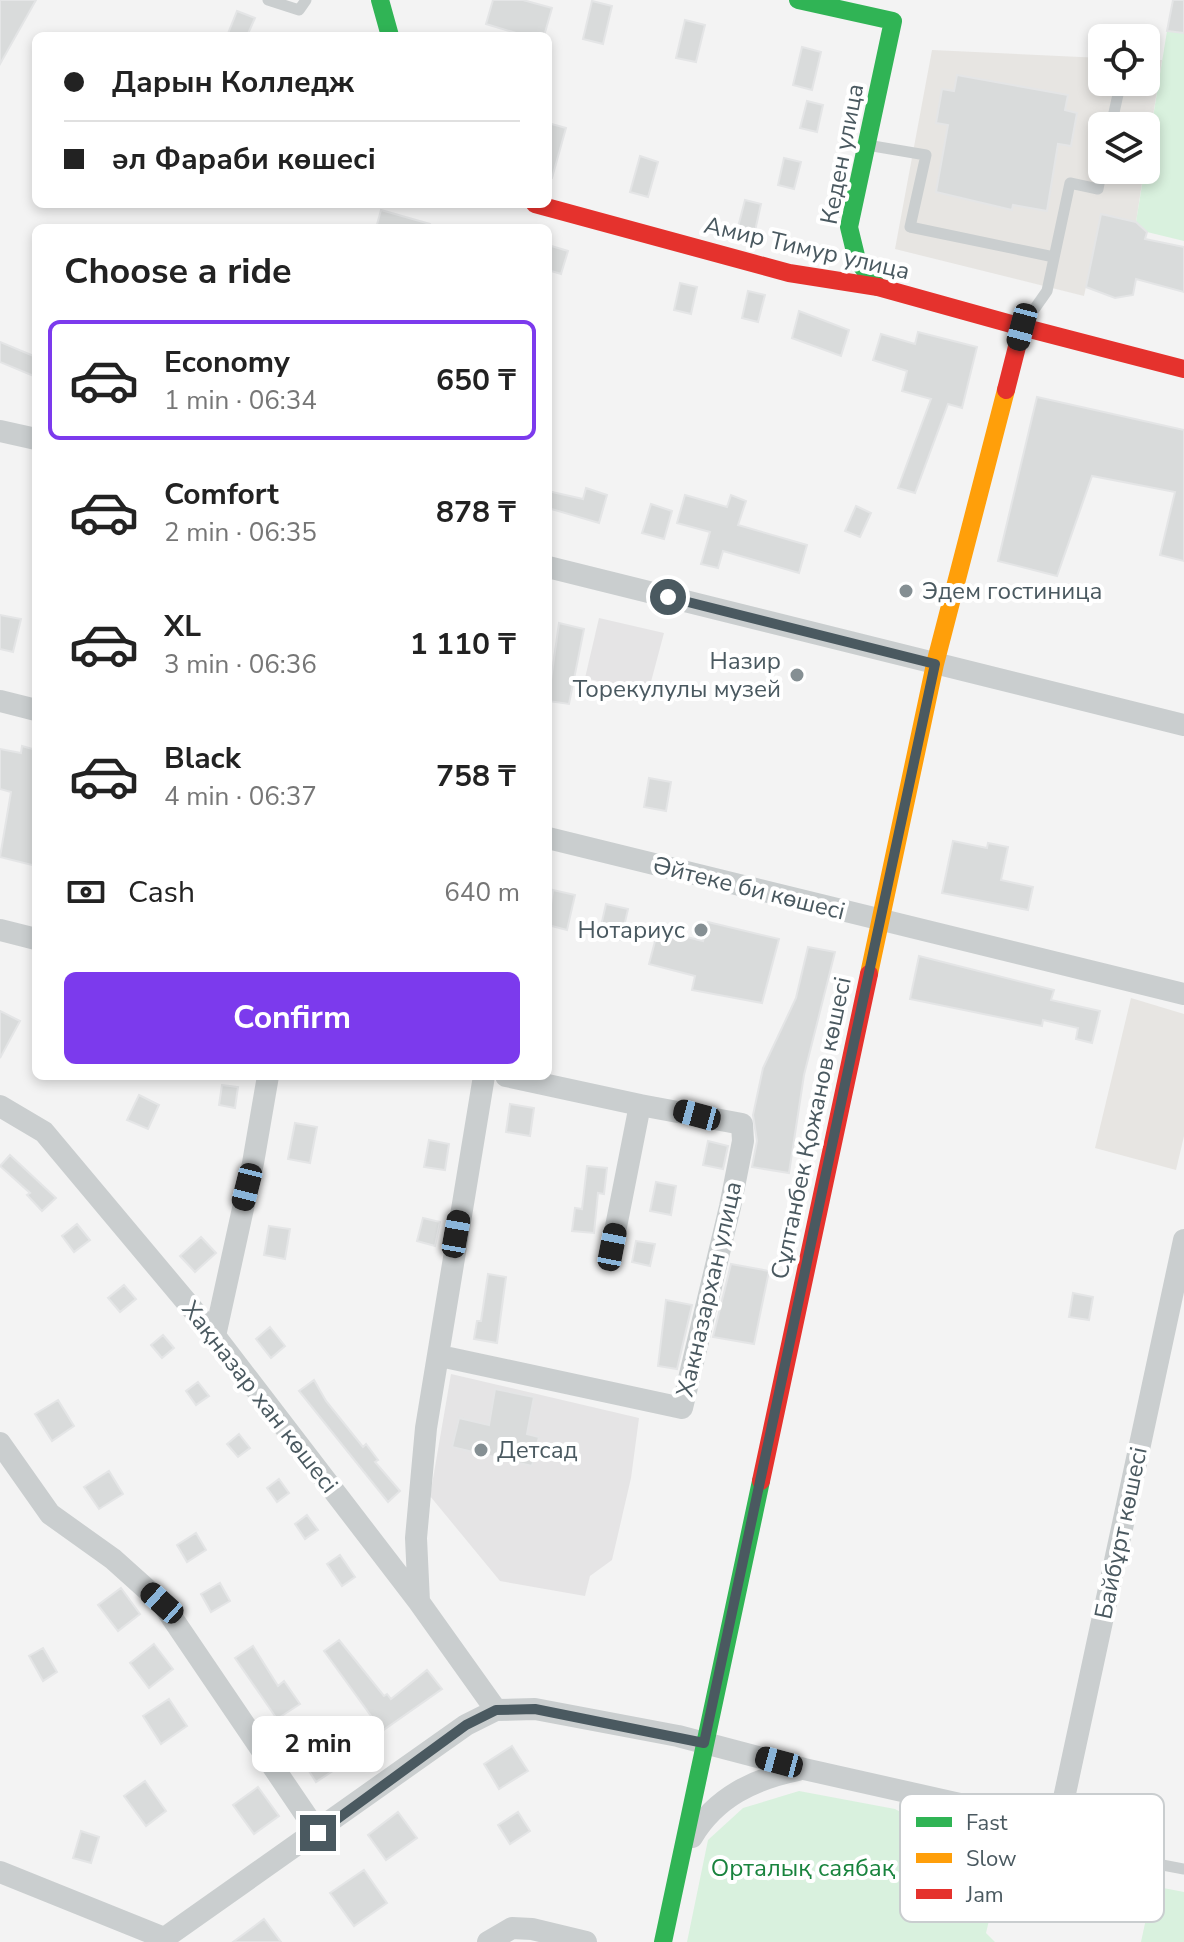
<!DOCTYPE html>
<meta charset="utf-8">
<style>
body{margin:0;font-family:"Nunito Sans",sans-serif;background:#f2f2f2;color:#222;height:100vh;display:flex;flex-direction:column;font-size:30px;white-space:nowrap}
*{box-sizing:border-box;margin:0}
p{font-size:26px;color:#767676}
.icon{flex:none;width:44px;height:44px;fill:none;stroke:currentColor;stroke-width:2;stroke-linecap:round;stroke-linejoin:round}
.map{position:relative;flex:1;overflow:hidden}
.side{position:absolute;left:32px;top:224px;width:520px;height:856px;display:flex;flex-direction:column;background:#fff;border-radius:12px;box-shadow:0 4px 12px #0003}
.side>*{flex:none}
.top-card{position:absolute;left:32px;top:32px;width:520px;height:176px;border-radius:12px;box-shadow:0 4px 12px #0003;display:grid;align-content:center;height:176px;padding:0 32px;background:#fff}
.buttons{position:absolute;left:1088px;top:24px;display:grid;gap:16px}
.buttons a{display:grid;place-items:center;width:72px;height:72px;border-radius:12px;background:#fff;box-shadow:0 4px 12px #0003;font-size:40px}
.end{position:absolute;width:36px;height:36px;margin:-18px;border:10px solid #4a5960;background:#fff;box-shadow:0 0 0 4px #fff}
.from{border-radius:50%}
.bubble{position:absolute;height:56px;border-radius:12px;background:#fff;box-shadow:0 4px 12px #0003;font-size:26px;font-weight:700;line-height:56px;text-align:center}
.car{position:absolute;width:24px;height:48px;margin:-24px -12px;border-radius:10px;box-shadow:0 0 6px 2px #0007;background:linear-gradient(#222 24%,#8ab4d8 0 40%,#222 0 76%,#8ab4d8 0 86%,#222 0)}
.top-card b{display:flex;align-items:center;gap:28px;height:76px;font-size:30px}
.top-card b+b{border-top:2px solid #e0e0e0}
.top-card i{width:20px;height:20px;background:#222}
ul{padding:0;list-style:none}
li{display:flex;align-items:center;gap:24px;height:120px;margin:0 16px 12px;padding:0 16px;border:4px solid transparent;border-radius:12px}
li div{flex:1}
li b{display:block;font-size:30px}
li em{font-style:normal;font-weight:700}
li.on{border-color:#7c3aed}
li>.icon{width:72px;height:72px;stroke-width:1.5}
h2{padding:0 32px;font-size:36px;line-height:96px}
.pay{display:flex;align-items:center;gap:20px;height:88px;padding:0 32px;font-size:30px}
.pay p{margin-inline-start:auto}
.cta{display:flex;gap:16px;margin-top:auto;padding:16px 32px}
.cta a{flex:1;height:92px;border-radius:12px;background:#7c3aed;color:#fff;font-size:32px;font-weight:700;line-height:92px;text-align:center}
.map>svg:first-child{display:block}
.commercial{fill:#e7e5e2}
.education{fill:#e5e4e5}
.green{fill:#d9f1de}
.building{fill:#d9dbdb;stroke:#e4e5e6;stroke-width:2}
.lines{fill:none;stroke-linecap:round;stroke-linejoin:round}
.lane{stroke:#cacecf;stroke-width:11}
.street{stroke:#cacecf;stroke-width:22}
.fast{stroke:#30b455;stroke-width:18}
.slow{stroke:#ff9f0a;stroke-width:18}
.jam{stroke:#e5322d;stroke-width:18}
.route{stroke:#4a5960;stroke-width:10}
.poi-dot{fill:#858f93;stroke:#fff;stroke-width:3}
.labels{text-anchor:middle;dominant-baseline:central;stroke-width:8;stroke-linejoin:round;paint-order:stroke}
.street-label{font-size:24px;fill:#4a5960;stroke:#fff}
.poi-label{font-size:24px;fill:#4a5960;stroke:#fff;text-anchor:start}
.park-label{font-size:24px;fill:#18833d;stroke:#fff}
.key{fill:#fff;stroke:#c9cdcf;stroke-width:2}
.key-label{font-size:22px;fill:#4a5960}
</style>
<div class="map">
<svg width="1184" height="1942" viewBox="0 0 1184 1942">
<rect width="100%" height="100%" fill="#f3f3f3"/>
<path class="commercial" d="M 932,50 L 1102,58 L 1102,82 L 1146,82 L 1146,60 L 1162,60 L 1146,159 L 1146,126 L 1102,126 L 1102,170 L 1144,170 L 1136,222 L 1101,215 L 1084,296 L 895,249 Z
M 1131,998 L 1184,1014 L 1184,1136 L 1176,1170 L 1095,1148 Z"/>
<path class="education" d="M 599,618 L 664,633 L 648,693 L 585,678 Z
M 451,1374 L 639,1418 L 631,1478 L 612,1560 L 590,1576 L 585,1596 L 500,1581 L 430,1496 Z"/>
<path class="green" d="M 1167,31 L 1184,33 L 1184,241 L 1147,232 L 1136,222 Z
M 799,1791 L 895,1809 L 930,1828 L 1007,1844 L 986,1933 L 995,1942 L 687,1942 L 708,1840 L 743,1808 Z
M 1153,1886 L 1184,1892 L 1184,1942 L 1141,1942 Z"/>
<path class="building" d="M 0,0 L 36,0 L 0,64 Z
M 493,0 L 523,0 L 552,8 L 544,36 L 526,36 L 486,24 Z
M 1173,0 L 1184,0 L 1184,33 L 1167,31 Z
M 592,1 L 612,6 L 603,44 L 583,39 Z
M 237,11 L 255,18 L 247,36 L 227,36 Z
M 685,20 L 705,25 L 696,62 L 676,58 Z
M 802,47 L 821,52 L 812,90 L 793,85 Z
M 957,75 L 1068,95 L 1065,110 L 1077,113 L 1071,146 L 1058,144 L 1047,211 L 1013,205 L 1012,210 L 936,192 L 948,125 L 936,123 L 942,89 L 954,91 Z
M 807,101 L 823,105 L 817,132 L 800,128 Z
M 548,123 L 566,128 L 552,178 L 548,178 Z
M 640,156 L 658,162 L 648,197 L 630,192 Z
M 784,158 L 801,162 L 794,189 L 778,185 Z
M 745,200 L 761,204 L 755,231 L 738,227 Z
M 381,210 L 430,224 L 429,228 L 376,228 Z
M 1101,214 L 1136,222 L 1147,232 L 1145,239 L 1184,247 L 1184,292 L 1136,279 L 1133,295 L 1115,298 L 1086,287 Z
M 548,245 L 568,251 L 561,274 L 548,270 Z
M 680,283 L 697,287 L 691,314 L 674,310 Z
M 748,291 L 765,295 L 758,322 L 742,318 Z
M 799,311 L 849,330 L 841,356 L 792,338 Z
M 918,332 L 977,347 L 962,408 L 948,404 L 915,493 L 898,488 L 931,399 L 902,391 L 907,371 L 873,360 L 881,334 L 915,344 Z
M 0,342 L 36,357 L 36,377 L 0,362 Z
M 1037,397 L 1184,430 L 1184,561 L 1160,555 L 1175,492 L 1092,476 L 1057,576 L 998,561 Z
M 586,488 L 607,495 L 599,523 L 548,508 L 548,491 L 583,499 Z
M 685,495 L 727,507 L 731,495 L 746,501 L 738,525 L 807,545 L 799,573 L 723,551 L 718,568 L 701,564 L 710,532 L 677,523 Z
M 651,504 L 672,511 L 664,539 L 642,533 Z
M 856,506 L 871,513 L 860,537 L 845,531 Z
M 0,615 L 21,619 L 13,652 L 0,649 Z
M 559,623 L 584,629 L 569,704 L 548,701 Z
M 22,746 L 36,750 L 36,866 L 0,857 L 11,792 L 0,789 L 0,749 L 21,753 Z
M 649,778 L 671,782 L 666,811 L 644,807 Z
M 953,841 L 987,848 L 988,843 L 1008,847 L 1001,880 L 1033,887 L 1028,910 L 942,893 Z
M 553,890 L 575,895 L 567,930 L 548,925 Z
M 606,904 L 628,909 L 621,940 L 599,935 Z
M 708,922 L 779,939 L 762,1003 L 692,990 L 695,976 L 649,964 L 658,930 L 703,941 Z
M 808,947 L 835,952 L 804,1075 L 789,1173 L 752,1167 L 757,1141 L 753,1115 L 763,1068 L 796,998 Z
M 919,956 L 1054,990 L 1051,1000 L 1100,1011 L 1092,1043 L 1076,1039 L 1078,1028 L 1043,1020 L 1042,1026 L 910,999 Z
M 0,1011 L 20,1021 L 0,1058 Z
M 222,1085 L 238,1087 L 235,1108 L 219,1105 Z
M 139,1095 L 159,1105 L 148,1129 L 127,1120 Z
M 510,1104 L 534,1108 L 530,1136 L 506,1132 Z
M 295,1123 L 317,1127 L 310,1163 L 288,1159 Z
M 429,1140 L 449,1144 L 445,1170 L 424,1167 Z
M 708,1141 L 728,1146 L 723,1169 L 703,1165 Z
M 10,1155 L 56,1198 L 42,1211 L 27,1195 L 30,1193 L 0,1166 Z
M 587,1166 L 607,1168 L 604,1194 L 598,1193 L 594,1233 L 572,1231 L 575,1208 L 582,1209 Z
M 656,1182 L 676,1186 L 671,1215 L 650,1211 Z
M 423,1218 L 440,1222 L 435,1246 L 417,1241 Z
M 77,1224 L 90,1240 L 74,1252 L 62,1236 Z
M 269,1226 L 290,1229 L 285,1259 L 264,1255 Z
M 201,1237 L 216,1253 L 195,1272 L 180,1256 Z
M 636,1241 L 655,1244 L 650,1266 L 632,1262 Z
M 731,1264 L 769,1271 L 754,1344 L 713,1337 Z
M 488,1274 L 506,1277 L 497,1343 L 474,1339 L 477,1321 L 481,1321 Z
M 124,1285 L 136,1299 L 120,1312 L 108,1298 Z
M 1073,1293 L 1093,1297 L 1089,1320 L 1069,1317 Z
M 666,1300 L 692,1305 L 677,1369 L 658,1366 Z
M 270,1327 L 285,1346 L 271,1358 L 256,1339 Z
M 163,1335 L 174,1348 L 162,1358 L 151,1345 Z
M 314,1380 L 326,1401 L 363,1447 L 366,1444 L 378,1460 L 375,1462 L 400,1491 L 388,1502 L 299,1391 Z
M 198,1382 L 209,1396 L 196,1405 L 186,1391 Z
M 495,1389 L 534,1397 L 527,1434 L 539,1437 L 532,1466 L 452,1447 L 459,1418 L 489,1425 Z
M 58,1400 L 74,1426 L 52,1441 L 35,1414 Z
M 239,1434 L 250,1448 L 238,1457 L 227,1444 Z
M 109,1471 L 123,1494 L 99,1509 L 84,1487 Z
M 279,1479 L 289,1493 L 277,1502 L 267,1488 Z
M 307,1515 L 318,1530 L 305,1539 L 295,1524 Z
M 196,1533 L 206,1550 L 187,1562 L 177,1545 Z
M 340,1555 L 355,1577 L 342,1586 L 327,1564 Z
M 220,1583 L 230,1601 L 211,1612 L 201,1594 Z
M 121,1588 L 140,1614 L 118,1631 L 98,1605 Z
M 339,1640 L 384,1696 L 387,1694 L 391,1699 L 427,1670 L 442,1689 L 382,1731 L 324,1651 Z
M 154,1644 L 173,1669 L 149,1688 L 130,1663 Z
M 253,1646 L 278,1686 L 284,1681 L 300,1704 L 277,1719 L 235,1658 Z
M 43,1648 L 57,1672 L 43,1681 L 29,1656 Z
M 169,1699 L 187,1726 L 161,1744 L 143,1716 Z
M 323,1742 L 339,1767 L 316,1782 L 300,1757 Z
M 512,1746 L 528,1771 L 499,1789 L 484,1764 Z
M 145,1781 L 166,1811 L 146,1826 L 124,1796 Z
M 258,1787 L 279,1816 L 254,1834 L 233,1805 Z
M 398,1812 L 417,1838 L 386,1860 L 368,1835 Z
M 518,1812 L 530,1831 L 510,1844 L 498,1825 Z
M 81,1831 L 99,1837 L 91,1863 L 73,1858 Z
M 364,1870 L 387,1903 L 354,1926 L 330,1893 Z
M 264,1919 L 281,1942 L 233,1942 Z"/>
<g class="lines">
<path class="lane" d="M 268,0 L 299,10 L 306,0
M 1111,126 L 1119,90
M 867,145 L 926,155 L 910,227 L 1054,257
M 1026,321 L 1047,291 L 1070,183 L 1098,189 L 1102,169
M 1058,1826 L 1094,1852 L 1184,1869"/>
<path class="street" d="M 0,431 L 36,439
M 548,567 L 1184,725
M 0,701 L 36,710
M 548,838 L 1184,994
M 0,930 L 36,939
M 506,1076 L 640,1105 L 612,1247
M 0,1106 L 44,1132 L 215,1336 L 419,1602 L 496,1710
M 215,1336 L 253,1163 L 268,1076
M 440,1356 L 682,1408 L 730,1207 L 743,1141 L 742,1124 L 640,1105
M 0,1443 L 50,1514 L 113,1559 L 162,1603 L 318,1833
M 419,1602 L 416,1538 L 426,1428 L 484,1076
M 692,1837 C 716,1797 754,1779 798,1770
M 0,1872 L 164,1938
M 159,1942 L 466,1725 L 496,1710 L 535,1709 L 678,1736 L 804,1769 L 1058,1826 L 1184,1240
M 488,1942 L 512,1928 L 532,1929 L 586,1942"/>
<path class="fast" d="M 380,0 L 390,36
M 798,0 L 893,21 L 849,227 L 857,260 L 878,287
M 663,1942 L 761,1481"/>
<path class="slow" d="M 869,974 L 935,664 L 1006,390"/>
<path class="jam" d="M 535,204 L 789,273 L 878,287 L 1022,327
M 1006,390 L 1022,327 L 1184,369
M 761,1481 L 869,974"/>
</g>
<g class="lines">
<path class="route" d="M 318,1833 L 466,1725 L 496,1710 L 535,1709 L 704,1743 L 935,664 L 668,597"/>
</g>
<g class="poi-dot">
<circle cx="906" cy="591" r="8"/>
<circle cx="797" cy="675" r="8"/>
<circle cx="701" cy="930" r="8"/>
<circle cx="481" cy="1450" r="8"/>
</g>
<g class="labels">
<g class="street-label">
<text transform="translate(842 154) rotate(-79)">Кеден улица</text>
<text transform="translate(807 248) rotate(13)">Амир Тимур улица</text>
<text transform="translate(749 888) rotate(14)">Әйтеке би көшесі</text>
<text transform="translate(811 1128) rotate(-78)">Сұлтанбек Қожанов көшесі</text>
<text transform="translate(709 1289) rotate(-77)">Хакназархан улица</text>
<text transform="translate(260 1397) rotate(52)">Хақназар хан көшесі</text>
<text transform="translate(1121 1533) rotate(-78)">Байбұрт көшесі</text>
</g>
<g class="poi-label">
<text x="922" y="591">Эдем гостиница</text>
<text x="781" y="661" text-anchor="end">Назир<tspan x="781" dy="28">Торекулулы музей</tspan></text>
<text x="685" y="930" text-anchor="end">Нотариус</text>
<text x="497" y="1450">Детсад</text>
</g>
<g class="park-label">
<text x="803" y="1868">Орталық саябақ</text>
</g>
</g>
<rect x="900" y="1794" width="264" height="128" rx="12" class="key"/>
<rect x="916" y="1817" width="36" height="10" fill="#30b455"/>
<rect x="916" y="1853" width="36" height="10" fill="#ff9f0a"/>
<rect x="916" y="1889" width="36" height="10" fill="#e5322d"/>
<g class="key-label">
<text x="966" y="1830">Fast</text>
<text x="966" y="1866">Slow</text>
<text x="966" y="1902">Jam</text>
</g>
</svg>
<div class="buttons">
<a><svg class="icon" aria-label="locate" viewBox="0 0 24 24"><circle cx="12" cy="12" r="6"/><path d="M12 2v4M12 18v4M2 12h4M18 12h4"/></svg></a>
<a><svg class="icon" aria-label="layers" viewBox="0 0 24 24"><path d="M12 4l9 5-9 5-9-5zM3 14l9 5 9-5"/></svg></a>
</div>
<i class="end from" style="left:668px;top:597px"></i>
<i class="end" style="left:318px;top:1833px"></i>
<div class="bubble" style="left:252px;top:1716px;width:132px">2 min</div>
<i class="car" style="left:1022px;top:327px;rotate:195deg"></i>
<i class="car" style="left:697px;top:1115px;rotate:285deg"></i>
<i class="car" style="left:247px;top:1187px;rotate:194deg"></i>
<i class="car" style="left:456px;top:1234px;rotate:10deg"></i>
<i class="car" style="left:612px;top:1247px;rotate:11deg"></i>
<i class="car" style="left:162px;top:1603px;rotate:312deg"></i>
<i class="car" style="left:779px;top:1762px;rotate:285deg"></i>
<div class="top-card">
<b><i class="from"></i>Дарын Колледж</b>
<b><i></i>әл Фараби көшесі</b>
</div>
<section class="side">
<h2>Choose a ride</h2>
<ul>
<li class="on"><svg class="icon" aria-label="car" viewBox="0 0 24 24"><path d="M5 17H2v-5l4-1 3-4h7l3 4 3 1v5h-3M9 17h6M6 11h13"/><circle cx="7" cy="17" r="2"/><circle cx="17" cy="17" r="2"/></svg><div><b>Economy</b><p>1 min · 06:34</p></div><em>650 ₸</em></li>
<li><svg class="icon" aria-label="car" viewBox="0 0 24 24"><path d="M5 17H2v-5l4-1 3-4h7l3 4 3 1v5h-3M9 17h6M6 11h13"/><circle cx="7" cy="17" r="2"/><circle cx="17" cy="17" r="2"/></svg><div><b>Comfort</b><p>2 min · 06:35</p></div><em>878 ₸</em></li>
<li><svg class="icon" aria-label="car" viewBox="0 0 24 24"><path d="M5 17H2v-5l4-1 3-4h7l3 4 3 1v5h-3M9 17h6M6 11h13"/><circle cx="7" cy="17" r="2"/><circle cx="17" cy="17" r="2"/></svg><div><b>XL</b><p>3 min · 06:36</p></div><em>1 110 ₸</em></li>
<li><svg class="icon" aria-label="car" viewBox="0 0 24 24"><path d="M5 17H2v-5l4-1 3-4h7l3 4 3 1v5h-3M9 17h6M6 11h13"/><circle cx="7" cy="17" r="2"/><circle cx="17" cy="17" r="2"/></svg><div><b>Black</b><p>4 min · 06:37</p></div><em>758 ₸</em></li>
</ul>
<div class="pay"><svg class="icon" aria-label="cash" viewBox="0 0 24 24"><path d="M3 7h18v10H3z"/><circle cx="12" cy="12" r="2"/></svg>Cash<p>640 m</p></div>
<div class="cta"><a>Confirm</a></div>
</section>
</div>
